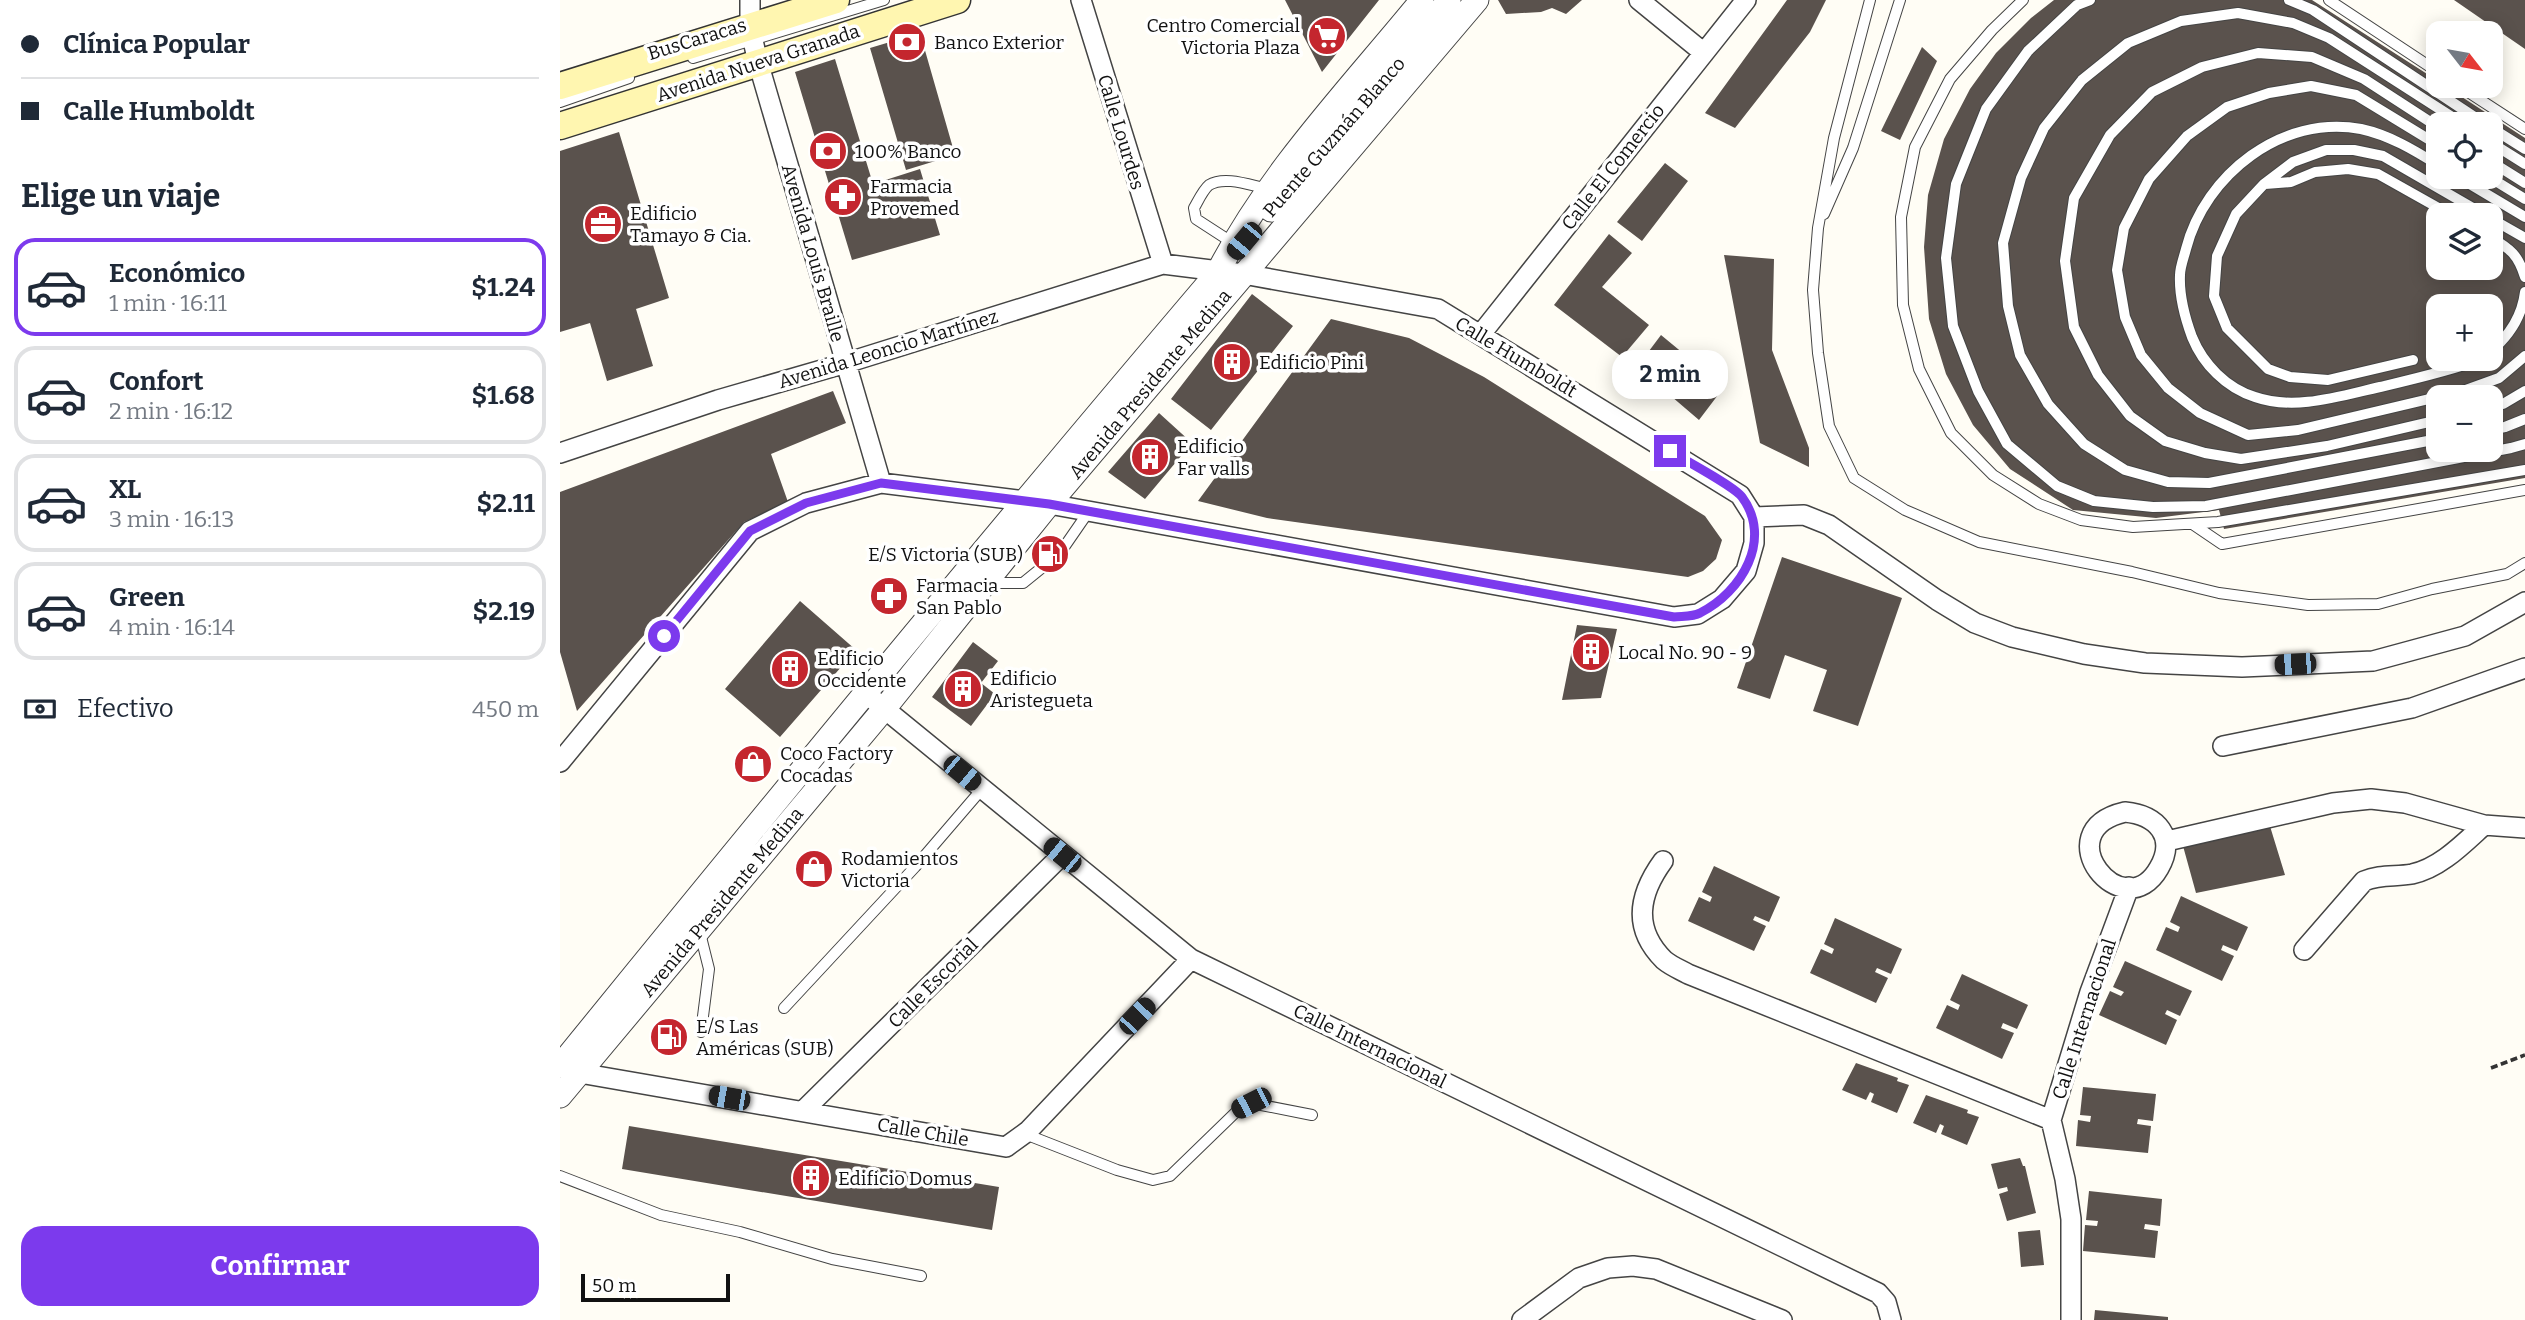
<!DOCTYPE html>
<html lang="es">
<meta charset="utf-8">
<style>
body{margin:0;font-family:Bitter,serif;background:#f6f6f7;color:#1f2937;height:100vh;display:flex;flex-direction:column;font-size:26px;white-space:nowrap}
*{box-sizing:border-box;margin:0}
p{font-size:23px;color:#747a83}
.icon{flex:none;width:38px;height:38px;fill:none;stroke:currentColor;stroke-width:2;stroke-linecap:round;stroke-linejoin:round}
.map{position:relative;flex:1;overflow:hidden}
.details{display:flex;flex-direction:column;background:#fff;width:560px}
.details>*{flex:none}
.hud{display:grid;align-content:center;height:154px;padding:0 21px;background:#fff}
.needle{width:46px;rotate:121deg}
.controls{position:absolute;left:1866px;top:21px;display:grid;gap:14px}
.controls a{display:grid;place-items:center;width:77px;height:77px;border-radius:14px;background:#fff;box-shadow:0 4px 18px #0003;font-size:35px}
.scale{position:absolute;left:21px;bottom:18px;width:149px;box-sizing:border-box;padding-left:7px;border:4px solid #111;border-top:0;font-size:19px;line-height:24px;white-space:nowrap;color:#111;-webkit-text-stroke:5px #fff;paint-order:stroke}
.end{position:absolute;width:32px;height:32px;margin:-16px;border:9px solid #7c3aed;background:#fff;box-shadow:0 0 0 4px #fff}
.from{border-radius:50%}
.bubble{position:absolute;height:49px;border-radius:21px;background:#fff;box-shadow:0 4px 18px #0003;font-size:23px;font-weight:700;line-height:49px;text-align:center}
.car{position:absolute;width:21px;height:42px;margin:-21px -10px;border-radius:9px;box-shadow:0 0 5px 2px #0007;background:linear-gradient(#222 24%,#8ab4d8 0 40%,#222 0 76%,#8ab4d8 0 86%,#222 0)}
.hud b{display:flex;align-items:center;gap:24px;height:66px;font-size:26px}
.hud b+b{border-top:2px solid #e0e1e3}
.hud i{width:18px;height:18px;background:#1f2937}
ul{padding:0;list-style:none}
li{display:flex;align-items:center;gap:21px;height:98px;margin:0 14px 10px;padding:0 7px;border:4px solid #e0e1e3;border-radius:21px}
li div{flex:1}
li b{display:block;font-size:26px}
li em{font-style:normal;font-weight:700}
li.selected{border-color:#7c3aed}
li>.icon{width:63px;height:63px;stroke-width:1.5}
h2{padding:0 21px;font-size:32px;line-height:84px}
.pay{display:flex;align-items:center;gap:18px;height:77px;padding:0 21px;font-size:26px}
.pay p{margin-inline-start:auto}
.primary-button{display:flex;gap:14px;margin-top:auto;padding:14px 21px}
.primary-button a{flex:1;height:80px;border-radius:21px;background:#7c3aed;color:#fff;font-size:28px;font-weight:700;line-height:80px;text-align:center}
main{display:flex;flex:1;min-height:0}
.map>svg:first-child{display:block}
.building{fill:#5a524d;fill-rule:evenodd}
.lines{fill:none;stroke-linecap:round;stroke-linejoin:round}
.service-casing{stroke:#444;stroke-width:12}
.minor-casing{stroke:#444;stroke-width:22}
.tertiary-casing{stroke:#444;stroke-width:25}
.secondary-casing{stroke:#333;stroke-width:29}
.path{stroke:#333;stroke-width:3.5;stroke-dasharray:7 3.5;stroke-linecap:butt}
.service{stroke:#fff;stroke-width:10}
.minor{stroke:#fff;stroke-width:19}
.tertiary{stroke:#fff;stroke-width:23}
.secondary{stroke:#fff6b0;stroke-width:26}
.route{stroke:#7c3aed;stroke-width:9}
.labels{text-anchor:middle;dominant-baseline:central;stroke-width:7;stroke-linejoin:round;paint-order:stroke}
.poi-label{font-size:19px;fill:#111;stroke:#fff;text-anchor:start}
.street-label{font-size:19px;fill:#111;stroke:#fff}
</style>
<main>
<section class="details">
<div class="hud">
<b><i class="from"></i>Clínica Popular</b>
<b><i></i>Calle Humboldt</b>
</div>
<h2>Elige un viaje</h2>
<ul>
<li class="selected"><svg class="icon" aria-label="car" viewBox="0 0 24 24"><path d="M5 17H2v-5l4-1 3-4h7l3 4 3 1v5h-3M9 17h6M6 11h13"/><circle cx="7" cy="17" r="2"/><circle cx="17" cy="17" r="2"/></svg><div><b>Económico</b><p>1 min · 16:11</p></div><em>$1.24</em></li>
<li><svg class="icon" aria-label="car" viewBox="0 0 24 24"><path d="M5 17H2v-5l4-1 3-4h7l3 4 3 1v5h-3M9 17h6M6 11h13"/><circle cx="7" cy="17" r="2"/><circle cx="17" cy="17" r="2"/></svg><div><b>Confort</b><p>2 min · 16:12</p></div><em>$1.68</em></li>
<li><svg class="icon" aria-label="car" viewBox="0 0 24 24"><path d="M5 17H2v-5l4-1 3-4h7l3 4 3 1v5h-3M9 17h6M6 11h13"/><circle cx="7" cy="17" r="2"/><circle cx="17" cy="17" r="2"/></svg><div><b>XL</b><p>3 min · 16:13</p></div><em>$2.11</em></li>
<li><svg class="icon" aria-label="car" viewBox="0 0 24 24"><path d="M5 17H2v-5l4-1 3-4h7l3 4 3 1v5h-3M9 17h6M6 11h13"/><circle cx="7" cy="17" r="2"/><circle cx="17" cy="17" r="2"/></svg><div><b>Green</b><p>4 min · 16:14</p></div><em>$2.19</em></li>
</ul>
<div class="pay"><svg class="icon" aria-label="cash" viewBox="0 0 24 24"><path d="M3 7h18v10H3z"/><circle cx="12" cy="12" r="2"/></svg>Efectivo<p>450 m</p></div>
<div class="primary-button"><a>Confirmar</a></div>
</section>
<div class="map">
<svg width="1965" height="1320" viewBox="0 0 1965 1320">
<rect width="100%" height="100%" fill="#fffdf5"/>
<path class="building" d="M 725,0 L 819,0 L 762,72 Z
M 938,0 L 1022,0 L 1006,14 L 992,8 L 981,12 L 946,14 Z
M 1227,0 L 1266,0 L 1250,32 L 1175,128 L 1145,113 Z
M 1494,0 L 1752,0 L 1878,81 L 1878,86 L 1885,86 L 1965,138 L 1965,478 L 1664,529 L 1659,510 L 1596,518 L 1513,510 L 1450,469 L 1413,425 L 1386,374 L 1369,319 L 1364,247 L 1368,195 L 1384,139 L 1410,89 L 1436,53 L 1471,18 ZM 1878,124 L 1930,124 L 1930,177 L 1878,177 ZM 1878,215 L 1930,215 L 1930,268 L 1878,268 ZM 1878,306 L 1930,306 L 1930,359 L 1878,359 ZM 1878,397 L 1930,397 L 1930,450 L 1878,450 Z
M 1894,0 L 1965,0 L 1965,49 Z
M 360,33 L 395,155 L 346,170 L 310,48 Z
M 1362,47 L 1377,61 L 1340,140 L 1321,131 Z
M 275,59 L 313,184 L 360,169 L 380,235 L 292,260 L 235,72 Z
M 59,132 L 109,298 L 76,309 L 93,366 L 47,381 L 30,323 L 0,332 L 0,151 Z
M 1105,163 L 1128,181 L 1082,241 L 1057,222 Z
M 1049,234 L 1072,253 L 1042,287 L 1089,325 L 1062,357 L 994,305 Z
M 1164,255 L 1214,259 L 1212,350 L 1249,448 L 1249,467 L 1200,443 Z
M 692,294 L 733,326 L 651,430 L 611,399 Z
M 771,319 L 849,338 L 924,377 L 1145,516 L 1162,540 L 1156,559 L 1143,571 L 1128,577 L 707,518 L 638,501 Z
M 1101,335 L 1164,387 L 1139,420 L 1077,367 Z
M 273,391 L 286,423 L 211,454 L 228,502 L 184,522 L 17,711 L 0,652 L 0,492 Z
M 599,413 L 632,443 L 585,499 L 548,472 Z
M 1222,557 L 1342,598 L 1298,726 L 1253,711 L 1267,670 L 1225,655 L 1210,699 L 1177,688 Z
M 240,601 L 296,650 L 220,737 L 165,689 Z
M 1017,625 L 1057,629 L 1041,698 L 1002,700 Z
M 413,642 L 438,661 L 421,683 L 435,694 L 411,726 L 372,697 Z
M 1709,823 L 1725,875 L 1636,893 L 1623,846 Z
M 1154,866 L 1220,897 L 1209,922 L 1195,916 L 1193,920 L 1206,926 L 1194,951 L 1128,921 L 1139,897 L 1150,902 L 1152,897 L 1142,892 Z
M 1621,896 L 1688,927 L 1677,951 L 1663,945 L 1661,950 L 1674,956 L 1662,981 L 1596,950 L 1606,927 L 1618,932 L 1620,927 L 1610,922 Z
M 1275,918 L 1342,949 L 1331,974 L 1317,968 L 1315,972 L 1328,978 L 1316,1003 L 1250,973 L 1261,949 L 1272,954 L 1274,949 L 1264,944 Z
M 1565,961 L 1632,991 L 1620,1016 L 1607,1010 L 1605,1014 L 1617,1020 L 1606,1045 L 1539,1015 L 1550,991 L 1561,996 L 1564,992 L 1553,987 Z
M 1402,974 L 1468,1005 L 1457,1029 L 1443,1023 L 1441,1028 L 1454,1033 L 1442,1059 L 1376,1028 L 1387,1005 L 1398,1010 L 1400,1005 L 1390,1000 Z
M 1296,1063 L 1338,1078 L 1337,1081 L 1349,1085 L 1337,1113 L 1311,1102 L 1314,1094 L 1310,1092 L 1306,1100 L 1282,1090 Z
M 1523,1087 L 1596,1094 L 1593,1121 L 1578,1119 L 1577,1124 L 1591,1126 L 1588,1153 L 1516,1146 L 1518,1120 L 1530,1122 L 1531,1116 L 1520,1115 Z
M 1366,1095 L 1408,1110 L 1407,1113 L 1419,1117 L 1407,1145 L 1381,1134 L 1384,1126 L 1380,1124 L 1376,1133 L 1353,1123 Z
M 69,1126 L 439,1187 L 432,1230 L 62,1169 Z
M 1460,1158 L 1463,1166 L 1465,1166 L 1476,1213 L 1447,1221 L 1439,1194 L 1448,1191 L 1447,1187 L 1438,1189 L 1431,1164 Z
M 1529,1191 L 1602,1199 L 1600,1226 L 1585,1224 L 1584,1229 L 1598,1231 L 1595,1258 L 1523,1251 L 1525,1225 L 1537,1226 L 1538,1221 L 1526,1220 Z
M 1480,1230 L 1484,1265 L 1461,1267 L 1458,1232 Z
M 1535,1310 L 1608,1317 L 1608,1320 L 1534,1320 Z"/>
<g class="lines">
<defs>
<path id="service" d="M 1310,0 L 1274,138 L 1258,228 L 1253,290 L 1258,353 L 1269,426 L 1294,478 L 1345,510 L 1419,542 L 1572,572 L 1659,593 L 1748,605 L 1818,604 L 1872,589 L 1947,574 L 1965,563
M 1463,0 L 1432,30 L 1390,79 L 1355,147 L 1341,217 L 1343,305 L 1359,369 L 1391,433 L 1433,475 L 1479,504 L 1521,520 L 1573,527 L 1658,522 L 1965,470
M 1530,0 L 1517,5 L 1468,51 L 1426,109 L 1396,184 L 1386,258 L 1393,326 L 1418,391 L 1447,444 L 1497,486 L 1534,501 L 1593,507 L 1646,506 L 1951,448 L 1965,444
M 1729,0 L 1753,10 L 1925,124
M 1769,0 L 1878,72
M 133,58 L 324,0
M 1899,86 L 1965,129
M 0,102 L 69,78
M 1878,127 L 1804,79 L 1752,57 L 1698,53 L 1642,67 L 1592,92 L 1550,135 L 1514,198 L 1505,261 L 1514,327 L 1538,375 L 1570,416 L 1605,441 L 1645,453 L 1681,459 L 1767,446 L 1878,420
M 1930,127 L 1965,149
M 1930,142 L 1965,164
M 1878,145 L 1796,95 L 1751,86 L 1709,93 L 1667,107 L 1627,136 L 1589,179 L 1564,228 L 1557,270 L 1565,317 L 1581,355 L 1608,388 L 1640,413 L 1688,435 L 1738,430 L 1903,391 L 1939,378 L 1965,356
M 1930,161 L 1965,183
M 1878,165 C 1854,150 1829,135 1801,129 C 1722,114 1645,175 1626,249 C 1624,257 1620,267 1620,275 C 1619,296 1625,318 1632,337 C 1643,364 1666,388 1695,397 C 1735,411 1780,396 1820,387 C 1854,379 1889,371 1922,359
M 1898,177 L 1965,217
M 1929,177 L 1965,199
M 1705,184 L 1731,182 L 1755,172 L 1788,169 L 1818,174 L 1891,215
M 1264,214 L 1293,148 L 1340,0
M 1930,218 L 1965,238
M 1930,237 C 1951,249 1958,255 1965,277
M 673,243 L 636,219 L 634,208 C 638,201 643,190 649,185 C 665,175 692,186 709,189
M 1930,352 C 1949,336 1962,317 1965,292
M 1853,360 L 1768,380 L 1730,377 L 1708,369 L 1667,328 L 1654,296 L 1657,256 L 1676,214 L 1704,184 L 1733,162 L 1766,150 L 1794,150 L 1823,156 L 1925,215
M 1930,407 L 1943,404 L 1965,391
M 1930,430 L 1945,427 L 1965,419
M 1878,439 L 1649,483 L 1608,482 L 1565,470 L 1524,444 L 1488,404 L 1460,355 L 1448,306 L 1443,243 L 1461,178 L 1484,128 L 1522,80 L 1568,43 L 1621,21 L 1678,13 L 1733,23 L 1769,38 L 1903,124
M 1634,525 L 1662,544 L 1965,490
M 429,583 L 463,583 L 500,553 L 529,511
M 140,933 L 149,969 L 141,1032
M 224,1008 L 355,867 L 422,789
M 465,1134 L 557,1170 L 593,1180 L 610,1176 L 677,1111 L 691,1103 L 752,1115
M 0,1176 L 101,1215 L 180,1232 L 272,1259 L 361,1276"/>
<path id="minor" d="M 190,0 L 190,28 L 198,62 L 321,483
M 521,0 L 603,264
M 1079,0 L 1144,53
M 921,334 L 1186,0
M 0,453 L 158,400 L 286,363 L 603,264 L 683,274 L 878,309 L 1180,495 L 1194,517
M 1194,517 L 1244,515 L 1269,525 L 1377,600 L 1415,623 L 1452,637 L 1524,654 L 1585,663 L 1682,667 L 1813,661 L 1905,636 L 1965,602
M 304,692 L 631,959 L 1318,1293 L 1326,1302 L 1331,1320
M 1663,746 L 1852,708 L 1965,668
M 0,762 L 190,531 L 246,503 L 321,483 L 489,504 L 1114,617 L 1138,614 L 1162,599 L 1186,571 L 1194,543 L 1194,517
M 1565,812 C 1597,815 1617,837 1599,868 C 1564,930 1483,831 1565,812 Z
M 1607,841 L 1773,803 L 1811,799 L 1845,803 L 1924,825 L 1965,828
M 1103,861 C 1079,894 1072,928 1104,960 C 1111,966 1121,970 1128,974 L 1491,1120
M 1744,950 L 1804,881 C 1820,874 1836,877 1852,874 C 1880,868 1903,844 1924,825
M 8,1071 L 446,1147 L 468,1131 L 631,959
M 243,1111 L 502,855
M 962,1320 L 1019,1278 L 1048,1268 L 1073,1266 L 1096,1269 L 1222,1320
M 1511,1320 L 1511,1219 L 1505,1179 L 1491,1120 L 1530,992 L 1569,887"/>
<path id="tertiary" d="M 711,210 L 836,66 L 889,0
M 0,1066 C 217,799 435,534 658,272 C 709,172 791,87 862,0
M 0,1096 L 324,709 L 489,504 L 917,0"/>
<path id="secondary" d="M 0,86 L 276,0
M 0,126 L 397,0"/>
</defs>
<use href="#service" class="service-casing"/>
<use href="#minor" class="minor-casing"/>
<use href="#tertiary" class="tertiary-casing"/>
<use href="#secondary" class="secondary-casing"/>
<path class="path" d="M 1931,1068 L 1965,1055"/>
<use href="#service" class="service"/>
<use href="#minor" class="minor"/>
<use href="#tertiary" class="tertiary"/>
<use href="#secondary" class="secondary"/>
</g>
<g class="lines">
<path class="route" d="M 104,636 L 190,531 L 246,503 L 321,483 L 489,504 L 1114,617 C 1122,616 1133,617 1140,613 C 1182,592 1213,539 1182,497 C 1174,486 1124,460 1110,451"/>
</g>
<defs>
<symbol id="supermarket-disc" viewBox="-11 -11 22 22"><circle r="9.5" fill="#c4262e" stroke="#fff"/><path d="M-6-5.5h2.5l.6 2H6L4.5 2H-2.5L-4.4-4H-6ZM-1.5 3.2a1.3 1.3 0 1 0 .1 0ZM3 3.2a1.3 1.3 0 1 0 .1 0Z" fill="#fff"/></symbol>
<symbol id="bank-disc" viewBox="-11 -11 22 22"><circle r="9.5" fill="#c4262e" stroke="#fff"/><path d="M-6-4H6V4H-6ZM0-2.3a2.3 2.3 0 1 0 0 4.6a2.3 2.3 0 1 0 0-4.6Z" fill="#fff"/></symbol>
<symbol id="pharmacy-disc" viewBox="-11 -11 22 22"><circle r="9.5" fill="#c4262e" stroke="#fff"/><path d="M-2-6h4v4h4v4h-4v4h-4v-4h-4v-4h4Z" fill="#fff"/></symbol>
<symbol id="office-disc" viewBox="-11 -11 22 22"><circle r="9.5" fill="#c4262e" stroke="#fff"/><path d="M-6-3h4V-5.5h4V-3h4V5H-6ZM-1-4.5V-3h2v-1.5ZM-6 0V1H6V0Z" fill="#fff"/></symbol>
<symbol id="building-disc" viewBox="-11 -11 22 22"><circle r="9.5" fill="#c4262e" stroke="#fff"/><path d="M-4-6H4V6H1V3H-1V6H-4ZM-2.5-4.3h1.7v1.8h-1.7ZM.8-4.3h1.7v1.8H.8ZM-2.5-1h1.7V.8h-1.7ZM.8-1h1.7V.8H.8Z" fill="#fff"/></symbol>
<symbol id="fuel-disc" viewBox="-11 -11 22 22"><circle r="9.5" fill="#c4262e" stroke="#fff"/><path d="M-5.5-6h7V0h2V4h1.3V-2.5L3-4.5l.8-.8L6-3V5H2.5V1h-1V6h-7ZM-4.2-4.7v3.2H.2V-4.7Z" fill="#fff"/></symbol>
<symbol id="shop-disc" viewBox="-11 -11 22 22"><circle r="9.5" fill="#c4262e" stroke="#fff"/><path d="M-5-2.5h2.3a2.7 3.5 0 0 1 5.4 0H5L5.5 6h-11ZM-1.5-2.5h3a1.5 2.3 0 0 0-3 0Z" fill="#fff"/></symbol>
</defs>
<g fill-rule="evenodd">
<use href="#supermarket-disc" x="745" y="14" width="44" height="44"/>
<use href="#bank-disc" x="325" y="20" width="44" height="44"/>
<use href="#bank-disc" x="246" y="129" width="44" height="44"/>
<use href="#pharmacy-disc" x="261" y="175" width="44" height="44"/>
<use href="#office-disc" x="21" y="202" width="44" height="44"/>
<use href="#building-disc" x="650" y="340" width="44" height="44"/>
<use href="#building-disc" x="568" y="435" width="44" height="44"/>
<use href="#fuel-disc" x="468" y="532" width="44" height="44"/>
<use href="#pharmacy-disc" x="307" y="574" width="44" height="44"/>
<use href="#building-disc" x="1009" y="630" width="44" height="44"/>
<use href="#building-disc" x="208" y="647" width="44" height="44"/>
<use href="#building-disc" x="381" y="667" width="44" height="44"/>
<use href="#shop-disc" x="171" y="742" width="44" height="44"/>
<use href="#shop-disc" x="232" y="847" width="44" height="44"/>
<use href="#fuel-disc" x="87" y="1015" width="44" height="44"/>
<use href="#building-disc" x="229" y="1156" width="44" height="44"/>
</g>
<g class="labels">
<g class="poi-label">
<text x="740" y="25" text-anchor="end">Centro Comercial<tspan x="740" dy="22">Victoria Plaza</tspan></text>
<text x="374" y="42">Banco Exterior</text>
<text x="295" y="151">100% Banco</text>
<text x="310" y="186">Farmacia<tspan x="310" dy="22">Provemed</tspan></text>
<text x="70" y="213">Edificio<tspan x="70" dy="22">Tamayo &amp; Cia.</tspan></text>
<text x="699" y="362">Edificio Pini</text>
<text x="617" y="446">Edificio<tspan x="617" dy="22">Far valls</tspan></text>
<text x="463" y="554" text-anchor="end">E/S Victoria (SUB)</text>
<text x="356" y="585">Farmacia<tspan x="356" dy="22">San Pablo</tspan></text>
<text x="1058" y="652">Local No. 90 - 9</text>
<text x="257" y="658">Edificio<tspan x="257" dy="22">Occidente</tspan></text>
<text x="430" y="678">Edificio<tspan x="430" dy="22">Aristegueta</tspan></text>
<text x="220" y="753">Coco Factory<tspan x="220" dy="22">Cocadas</tspan></text>
<text x="281" y="858">Rodamientos<tspan x="281" dy="22">Victoria</tspan></text>
<text x="136" y="1026">E/S Las<tspan x="136" dy="22">Américas (SUB)</tspan></text>
<text x="278" y="1178">Edificio Domus</text>
</g>
<g class="street-label">
<text transform="translate(137 39) rotate(-17)">BusCaracas</text>
<text transform="translate(198 63) rotate(-18)">Avenida Nueva Granada</text>
<text transform="translate(561 132) rotate(73)">Calle Lourdes</text>
<text transform="translate(774 137) rotate(-49)">Puente Guzmán Blanco</text>
<text transform="translate(1053 167) rotate(-52)">Calle El Comercio</text>
<text transform="translate(253 253) rotate(74)">Avenida Louis Braille</text>
<text transform="translate(328 349) rotate(-17)">Avenida Leoncio Martínez</text>
<text transform="translate(956 357) rotate(31)">Calle Humboldt</text>
<text transform="translate(590 384) rotate(-50)">Avenida Presidente Medina</text>
<text transform="translate(162 902) rotate(-50)">Avenida Presidente Medina</text>
<text transform="translate(373 983) rotate(-45)">Calle Escorial</text>
<text transform="translate(1524 1019) rotate(-72)">Calle Internacional</text>
<text transform="translate(810 1046) rotate(26)">Calle Internacional</text>
<text transform="translate(363 1132) rotate(10)">Calle Chile</text>
</g>
</g>
</svg>
<div class="controls">
<a><svg class="needle" viewBox="-14 -14 28 28"><path d="M0-13l5 13h-10z" fill="#e53935"/><path d="M0 13l5-13h-10z" fill="#747a83"/></svg></a>
<a><svg class="icon" aria-label="locate" viewBox="0 0 24 24"><circle cx="12" cy="12" r="6"/><path d="M12 2v4M12 18v4M2 12h4M18 12h4"/></svg></a>
<a><svg class="icon" aria-label="layers" viewBox="0 0 24 24"><path d="M12 4l9 5-9 5-9-5zM3 14l9 5 9-5"/></svg></a>
<a>+</a>
<a>−</a>
</div>
<div class="scale">50 m</div>
<i class="end from" style="left:104px;top:636px"></i>
<i class="end" style="left:1110px;top:451px"></i>
<div class="bubble" style="left:1052px;top:350px;width:116px">2 min</div>
<i class="car" style="left:684px;top:241px;rotate:220deg"></i>
<i class="car" style="left:1735px;top:664px;rotate:267deg"></i>
<i class="car" style="left:402px;top:773px;rotate:130deg"></i>
<i class="car" style="left:502px;top:855px;rotate:309deg"></i>
<i class="car" style="left:577px;top:1016px;rotate:44deg"></i>
<i class="car" style="left:169px;top:1098px;rotate:280deg"></i>
<i class="car" style="left:691px;top:1103px;rotate:243deg"></i>
</div>
</main>
